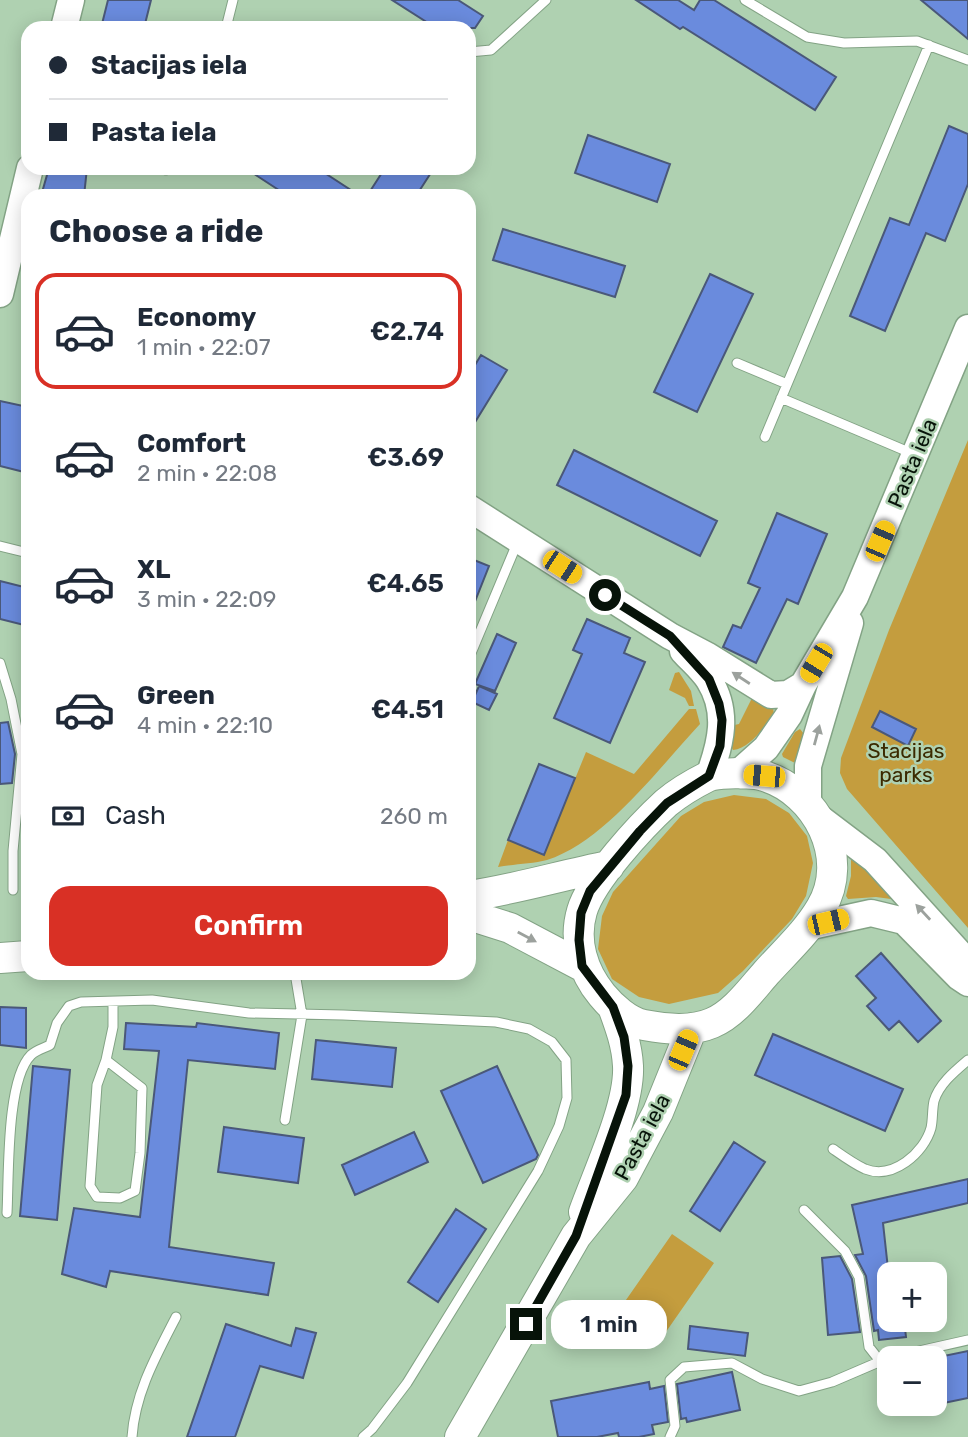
<!DOCTYPE html>
<meta charset="utf-8">
<style>
body{margin:0;font-family:Rubik,sans-serif;background:#f6f6f7;color:#1f2937;height:100vh;display:flex;flex-direction:column;font-size:26px;white-space:nowrap}
*{box-sizing:border-box;margin:0}
p{font-size:23px;color:#747a83}
.icon{flex:none;width:38px;height:38px;fill:none;stroke:currentColor;stroke-width:2;stroke-linecap:round;stroke-linejoin:round}
.map{position:relative;flex:1;overflow:hidden}
.details{position:absolute;left:21px;top:189px;width:455px;height:791px;display:flex;flex-direction:column;background:#fff;border-radius:21px;box-shadow:0 4px 18px #0003}
.details>*{flex:none}
.hud{position:absolute;left:21px;top:21px;width:455px;height:154px;border-radius:21px;box-shadow:0 4px 18px #0003;display:grid;align-content:center;height:154px;padding:0 28px;background:#fff}
.controls{position:absolute;left:877px;top:1262px;display:grid;gap:14px}
.controls a{display:grid;place-items:center;width:70px;height:70px;border-radius:14px;background:#fff;box-shadow:0 4px 18px #0003;font-size:35px}
.end{position:absolute;width:32px;height:32px;margin:-16px;border:9px solid #071309;background:#fff;box-shadow:0 0 0 4px #fff}
.from{border-radius:50%}
.bubble{position:absolute;height:49px;border-radius:21px;background:#fff;box-shadow:0 4px 18px #0003;font-size:23px;font-weight:600;line-height:49px;text-align:center}
.car{position:absolute;width:21px;height:42px;margin:-21px -10px;border-radius:9px;box-shadow:0 0 5px 2px #0007;background:linear-gradient(#f5c518 24%,#345 0 40%,#f5c518 0 76%,#345 0 86%,#f5c518 0)}
.hud b{display:flex;align-items:center;gap:24px;height:66px;font-size:26px}
.hud b+b{border-top:2px solid #e0e1e3}
.hud i{width:18px;height:18px;background:#1f2937}
ul{padding:0;list-style:none}
li{display:flex;align-items:center;gap:21px;height:116px;margin:0 14px 10px;padding:0 14px;border:4px solid transparent;border-radius:21px}
li div{flex:1}
li b{display:block;font-size:26px}
li em{font-style:normal;font-weight:600}
li.selected{border-color:#d93025}
li>.icon{width:63px;height:63px;stroke-width:1.5}
h2{padding:0 28px;font-size:32px;line-height:84px}
.pay{display:flex;align-items:center;gap:18px;height:77px;padding:0 28px;font-size:26px}
.pay p{margin-inline-start:auto}
.action{display:flex;gap:14px;margin-top:auto;padding:14px 28px}
.action a{flex:1;height:80px;border-radius:21px;background:#d93025;color:#fff;font-size:28px;font-weight:600;line-height:80px;text-align:center}
.map>svg:first-child{display:block}
.green{fill:#c49d3e}
.building{fill:#6a8bdd;stroke:#4a5879;stroke-width:2}
.lines{fill:none;stroke-linecap:round;stroke-linejoin:round}
.lane-casing{stroke:#83a385;stroke-width:11}
.secondary-casing{stroke:#83a385;stroke-width:29}
.primary-casing{stroke:#83a385;stroke-width:32}
.lane{stroke:#fff;stroke-width:9}
.secondary{stroke:#fff;stroke-width:26}
.primary{stroke:#fff;stroke-width:30}
.oneway{fill:#9ca19d}
.route{stroke:#071309;stroke-width:9}
.labels{text-anchor:middle;dominant-baseline:central;stroke-width:5;stroke-linejoin:round;paint-order:stroke}
.street-label{font-size:21px;fill:#071309;stroke:#afd1b1}
.park-label{font-size:21px;fill:#3b2a00;stroke:#afd1b1}
</style>
<div class="map">
<svg width="968" height="1437" viewBox="0 0 968 1437">
<rect width="100%" height="100%" fill="#afd1b1"/>
<path class="green" d="M 968,440 L 968,928 L 847,789 L 840,773 L 841,758 L 889,630 Z
M 679,672 L 691,691 L 694,706 L 689,706 L 685,698 L 669,690 L 675,673 Z
M 753,696 L 773,708 L 774,714 C 765,726 750,749 733,750 L 730,744 L 730,726 L 739,724 Z
M 689,709 L 696,709 L 700,724 C 659,768 604,842 547,860 C 532,864 514,864 498,867 L 508,840 L 544,855 L 586,752 L 634,774 Z
M 800,729 L 804,734 L 797,764 L 783,757 L 782,754 L 795,732 Z
M 734,795 L 766,799 L 789,813 L 807,836 L 813,863 L 806,896 L 792,919 L 743,971 L 718,993 L 669,1004 L 639,997 L 612,979 L 598,949 L 602,916 L 613,892 L 681,816 L 704,802 Z
M 855,858 L 893,896 L 891,899 L 876,897 L 848,899 L 846,896 L 851,876 L 851,859 Z
M 672,1234 L 714,1263 L 661,1339 L 619,1310 Z"/>
<path class="building" d="M 108,0 L 151,0 L 144,28 L 101,28 Z
M 392,0 L 458,0 L 483,16 L 475,28 L 436,28 Z
M 636,0 L 678,0 L 694,10 L 700,0 L 714,0 L 836,77 L 815,110 L 683,27 L 680,29 Z
M 921,0 L 968,0 L 968,39 Z
M 949,126 L 968,134 L 968,184 L 945,241 L 926,233 L 885,331 L 850,316 L 890,218 L 909,225 Z
M 588,135 L 670,164 L 657,202 L 575,173 Z
M 49,168 L 87,168 L 84,196 L 41,196 Z
M 245,168 L 317,168 L 360,196 L 288,196 Z
M 385,168 L 434,168 L 416,196 L 367,196 Z
M 503,229 L 625,266 L 615,297 L 493,260 Z
M 710,274 L 753,294 L 697,412 L 654,392 Z
M 481,355 L 507,370 L 469,432 L 469,375 Z
M 0,401 L 28,407 L 28,450 L 24,472 L 0,466 Z
M 574,450 L 717,521 L 700,556 L 557,485 Z
M 777,513 L 827,534 L 798,604 L 787,599 L 756,663 L 723,647 L 733,625 L 741,628 L 760,588 L 748,583 Z
M 469,558 L 489,566 L 470,614 L 469,614 Z
M 0,581 L 28,588 L 28,626 L 0,619 Z
M 587,619 L 630,638 L 624,653 L 645,662 L 610,743 L 554,718 L 582,654 L 573,650 Z
M 497,634 L 516,643 L 495,691 L 475,684 Z
M 479,686 L 497,694 L 489,710 L 472,702 Z
M 880,711 L 916,729 L 908,746 L 872,727 Z
M 8,722 L 15,754 L 12,783 L 0,784 L 0,723 Z
M 539,764 L 575,778 L 544,855 L 508,840 Z
M 881,953 L 941,1021 L 918,1042 L 899,1021 L 889,1030 L 867,1006 L 876,998 L 856,976 Z
M 0,1007 L 26,1008 L 26,1048 L 0,1045 Z
M 126,1023 L 196,1027 L 197,1023 L 279,1033 L 275,1069 L 188,1060 L 169,1247 L 274,1263 L 268,1295 L 110,1271 L 106,1287 L 62,1274 L 74,1208 L 140,1217 L 159,1051 L 124,1049 Z
M 773,1034 L 903,1089 L 885,1131 L 755,1075 Z
M 316,1040 L 396,1048 L 392,1087 L 312,1079 Z
M 33,1066 L 70,1070 L 57,1220 L 20,1216 Z
M 497,1066 L 538,1155 L 536,1159 L 483,1183 L 441,1091 Z
M 224,1127 L 304,1138 L 298,1183 L 218,1172 Z
M 414,1132 L 428,1162 L 355,1195 L 342,1165 Z
M 734,1142 L 765,1162 L 720,1231 L 690,1211 Z
M 968,1179 L 968,1203 L 883,1223 L 889,1278 L 889,1320 L 904,1320 L 906,1337 L 879,1340 L 878,1330 L 874,1331 L 866,1276 L 855,1255 L 863,1254 L 852,1205 Z
M 456,1209 L 486,1229 L 438,1302 L 408,1282 Z
M 840,1256 L 852,1279 L 860,1332 L 828,1335 L 822,1258 Z
M 226,1324 L 291,1346 L 296,1328 L 316,1333 L 303,1378 L 260,1366 L 235,1437 L 187,1437 Z
M 690,1326 L 748,1333 L 745,1356 L 688,1349 Z
M 968,1351 L 968,1398 L 934,1405 L 934,1358 Z
M 732,1372 L 740,1410 L 687,1422 L 686,1418 L 681,1419 L 677,1384 Z
M 649,1382 L 650,1389 L 664,1386 L 668,1422 L 652,1425 L 654,1434 L 639,1437 L 619,1437 L 618,1433 L 597,1437 L 558,1437 L 551,1401 Z"/>
<g class="lines">
<defs>
<path id="lane" d="M 745,0 L 807,37 L 844,43 L 917,41 L 968,60
M 226,28 L 233,0
M 469,52 L 491,50 L 546,0
M 166,170 L 167,168
M 737,363 L 787,384
M 781,398 L 911,453
M 765,437 L 929,45
M 0,546 L 28,553
M 469,658 L 518,541
M 0,663 L 11,699 L 22,754 L 13,851 L 13,890
M 106,1060 L 142,1088 L 140,1153 L 135,1191 L 120,1198 L 97,1197 L 90,1186 L 97,1085 L 106,1060 L 113,1027 L 113,1002
M 285,1120 L 302,1015 L 295,973
M 833,1149 C 843,1156 854,1164 865,1169 C 893,1180 924,1153 931,1128 C 933,1119 932,1110 934,1101 C 939,1084 955,1071 968,1060
M 804,1210 L 845,1251 L 859,1277 L 869,1347 L 880,1361
M 7,1213 C 9,1176 6,1080 31,1055 C 36,1050 44,1048 50,1045 L 57,1023 L 69,1006 L 81,1002 L 152,1000 L 249,1013 L 343,1015 L 496,1022 L 529,1029 L 552,1042 L 566,1060 L 567,1098 L 559,1126 L 538,1171 L 407,1383 L 372,1429 L 363,1437
M 132,1437 C 135,1393 156,1356 176,1317
M 670,1437 L 675,1426 L 670,1380 L 684,1367 L 732,1363 L 762,1379 L 799,1391 L 832,1382 L 888,1358 L 968,1340"/>
<path id="secondary" d="M 64,28 L 71,0
M 0,294 L 30,168
M 469,508 L 670,636 L 708,656 L 771,695 L 788,694 L 803,685
M 683,651 C 691,660 702,669 709,680 C 729,712 721,743 709,776
M 738,773 L 766,748 L 789,715 L 803,685 L 855,597 L 968,328
M 808,803 L 808,766 L 850,623
M 817,816 L 875,860 L 968,963
M 807,927 L 871,913 L 904,921 L 959,977 L 968,983"/>
<path id="primary" d="M 738,773 C 746,774 756,773 764,776 C 817,792 851,858 821,908 C 807,932 785,952 766,973 C 751,990 734,1014 712,1023 C 691,1032 666,1029 644,1025 C 628,1022 612,1007 602,995 C 583,972 573,941 582,911 C 591,880 641,826 666,803 C 678,793 693,784 707,777 C 715,773 728,774 738,773 Z
M 469,896 C 517,889 562,875 609,866
M 469,915 L 510,928 L 582,966
M 0,958 L 28,956
M 584,1212 C 598,1173 630,1105 628,1066 C 627,1045 620,1026 613,1007
M 460,1437 L 576,1236 L 623,1178 L 658,1112 L 692,1028"/>
</defs>
<use href="#lane" class="lane-casing"/>
<use href="#secondary" class="secondary-casing"/>
<use href="#primary" class="primary-casing"/>
<use href="#lane" class="lane"/>
<use href="#secondary" class="secondary"/>
<use href="#primary" class="primary"/>
</g>
<defs><path id="oneway-solid" d="M-6-.8H1V-3.2L6.5 0L1 3.2V.8H-6Z" transform="scale(1.75)"/></defs>
<g class="oneway">
<use href="#oneway-solid" transform="translate(741 678) rotate(-147)"/>
<use href="#oneway-solid" transform="translate(817 735) rotate(-75)"/>
<use href="#oneway-solid" transform="translate(923 912) rotate(-133)"/>
<use href="#oneway-solid" transform="translate(527 937) rotate(28)"/>
</g>
<g class="lines">
<path class="route" d="M 526,1324 L 576,1236 L 626,1095 L 628,1066 L 624,1037 L 613,1007 L 582,966 L 579,940 L 581,913 L 590,891 L 640,831 L 667,803 L 709,776 L 720,746 L 722,720 L 719,704 L 709,679 L 670,636 L 605,595"/>
</g>
<g class="labels">
<g class="street-label">
<text transform="translate(912 463) rotate(-67)">Pasta iela</text>
<text transform="translate(642 1137) rotate(-62)">Pasta iela</text>
</g>
<g class="park-label">
<text x="906" y="750">Stacijas<tspan x="906" dy="24">parks</tspan></text>
</g>
</g>
</svg>
<div class="controls">
<a>+</a>
<a>−</a>
</div>
<i class="end from" style="left:605px;top:595px"></i>
<i class="end" style="left:526px;top:1324px"></i>
<div class="bubble" style="left:551px;top:1300px;width:116px">1 min</div>
<i class="car" style="left:880px;top:541px;rotate:23deg"></i>
<i class="car" style="left:562px;top:567px;rotate:123deg"></i>
<i class="car" style="left:816px;top:663px;rotate:211deg"></i>
<i class="car" style="left:764px;top:776px;rotate:275deg"></i>
<i class="car" style="left:828px;top:922px;rotate:77deg"></i>
<i class="car" style="left:683px;top:1050px;rotate:23deg"></i>
<div class="hud">
<b><i class="from"></i>Stacijas iela</b>
<b><i></i>Pasta iela</b>
</div>
<section class="details">
<h2>Choose a ride</h2>
<ul>
<li class="selected"><svg class="icon" aria-label="car" viewBox="0 0 24 24"><path d="M5 17H2v-5l4-1 3-4h7l3 4 3 1v5h-3M9 17h6M6 11h13"/><circle cx="7" cy="17" r="2"/><circle cx="17" cy="17" r="2"/></svg><div><b>Economy</b><p>1 min · 22:07</p></div><em>€2.74</em></li>
<li><svg class="icon" aria-label="car" viewBox="0 0 24 24"><path d="M5 17H2v-5l4-1 3-4h7l3 4 3 1v5h-3M9 17h6M6 11h13"/><circle cx="7" cy="17" r="2"/><circle cx="17" cy="17" r="2"/></svg><div><b>Comfort</b><p>2 min · 22:08</p></div><em>€3.69</em></li>
<li><svg class="icon" aria-label="car" viewBox="0 0 24 24"><path d="M5 17H2v-5l4-1 3-4h7l3 4 3 1v5h-3M9 17h6M6 11h13"/><circle cx="7" cy="17" r="2"/><circle cx="17" cy="17" r="2"/></svg><div><b>XL</b><p>3 min · 22:09</p></div><em>€4.65</em></li>
<li><svg class="icon" aria-label="car" viewBox="0 0 24 24"><path d="M5 17H2v-5l4-1 3-4h7l3 4 3 1v5h-3M9 17h6M6 11h13"/><circle cx="7" cy="17" r="2"/><circle cx="17" cy="17" r="2"/></svg><div><b>Green</b><p>4 min · 22:10</p></div><em>€4.51</em></li>
</ul>
<div class="pay"><svg class="icon" aria-label="cash" viewBox="0 0 24 24"><path d="M3 7h18v10H3z"/><circle cx="12" cy="12" r="2"/></svg>Cash<p>260 m</p></div>
<div class="action"><a>Confirm</a></div>
</section>
</div>
